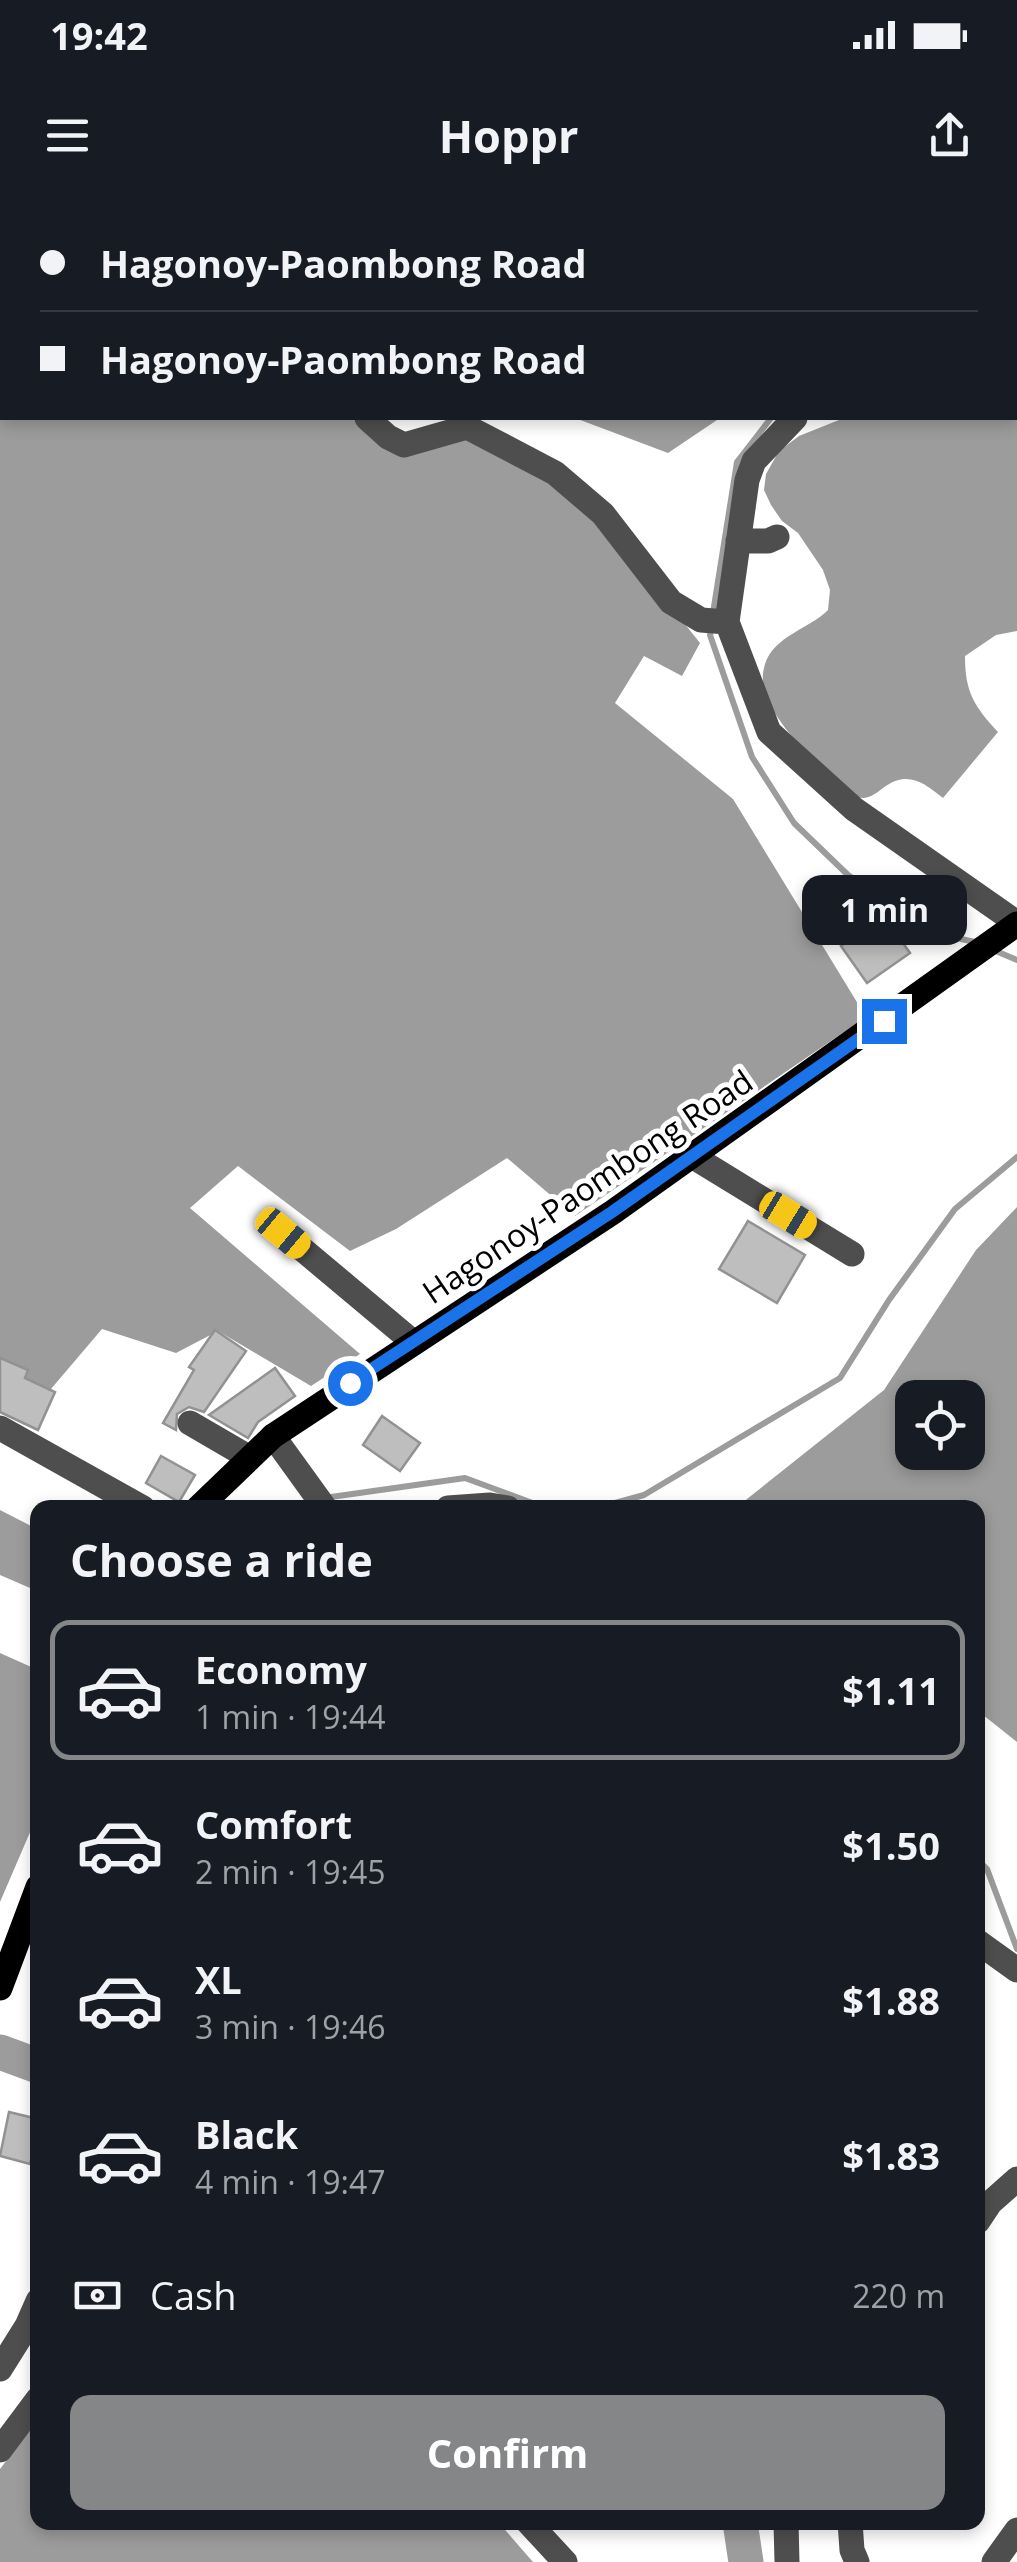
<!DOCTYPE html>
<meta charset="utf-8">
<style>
body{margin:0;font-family:"Open Sans",sans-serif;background:#20242c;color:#f1f3f6;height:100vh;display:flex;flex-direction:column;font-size:38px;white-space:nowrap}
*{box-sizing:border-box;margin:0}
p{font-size:32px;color:#9ea1a6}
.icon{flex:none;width:55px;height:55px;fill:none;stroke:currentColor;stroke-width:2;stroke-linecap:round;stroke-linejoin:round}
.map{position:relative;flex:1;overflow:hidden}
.panel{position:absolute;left:30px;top:1300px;width:955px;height:1030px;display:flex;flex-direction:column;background:#171b24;border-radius:20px;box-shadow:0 5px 15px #0003}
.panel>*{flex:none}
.guide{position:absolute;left:0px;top:0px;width:1018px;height:220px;box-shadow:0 5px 15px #0003;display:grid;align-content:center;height:220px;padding:0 40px;background:#171b24}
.controls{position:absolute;left:895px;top:1180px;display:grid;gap:20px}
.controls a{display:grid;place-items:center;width:90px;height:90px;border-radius:20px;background:#171b24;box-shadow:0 5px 15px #0003;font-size:50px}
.end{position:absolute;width:45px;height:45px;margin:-22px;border:12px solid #1a73e8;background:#fff;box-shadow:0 0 0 5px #fff}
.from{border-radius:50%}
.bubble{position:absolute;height:70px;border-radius:20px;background:#171b24;box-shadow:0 5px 15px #0003;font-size:32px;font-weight:700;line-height:70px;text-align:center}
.car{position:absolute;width:30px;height:60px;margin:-30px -15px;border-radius:12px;box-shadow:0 0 8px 2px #0007;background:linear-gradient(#f5c518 24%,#345 0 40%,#f5c518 0 76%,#345 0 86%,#f5c518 0)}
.guide b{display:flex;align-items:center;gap:35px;height:95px;font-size:38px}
.guide b+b{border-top:2px solid #363941}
.guide i{width:25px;height:25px;background:#f1f3f6}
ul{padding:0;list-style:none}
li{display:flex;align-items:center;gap:30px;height:140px;margin:0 20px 15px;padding:0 20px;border:5px solid transparent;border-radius:20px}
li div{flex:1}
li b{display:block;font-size:38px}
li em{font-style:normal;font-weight:700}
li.active{border-color:#858687}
li>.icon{width:90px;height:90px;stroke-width:1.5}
h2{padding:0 40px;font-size:45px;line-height:120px}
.pay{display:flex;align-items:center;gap:25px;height:110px;padding:0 40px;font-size:38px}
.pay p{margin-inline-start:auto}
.primary-button{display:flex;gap:20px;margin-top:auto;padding:20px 40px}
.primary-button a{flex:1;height:115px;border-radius:20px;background:#858687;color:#fff;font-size:40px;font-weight:700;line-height:115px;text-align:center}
.status{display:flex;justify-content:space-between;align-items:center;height:70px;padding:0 50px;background:#171b24;direction:ltr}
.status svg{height:28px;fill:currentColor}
header{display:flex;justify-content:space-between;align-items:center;height:130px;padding:0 40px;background:#171b24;font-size:45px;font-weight:700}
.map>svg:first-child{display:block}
.water{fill:#9c9c9c;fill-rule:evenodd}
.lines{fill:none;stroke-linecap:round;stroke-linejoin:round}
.stream{stroke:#9c9c9c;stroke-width:6}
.river{stroke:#9c9c9c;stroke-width:35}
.building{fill:#bebebe;stroke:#929292;stroke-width:2.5}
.minor{stroke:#4e4e4e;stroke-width:25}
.major{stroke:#000;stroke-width:25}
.route{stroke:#1a73e8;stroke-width:12}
.labels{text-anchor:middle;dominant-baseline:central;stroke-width:10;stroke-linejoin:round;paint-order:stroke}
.street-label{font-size:32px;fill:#000;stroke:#fff}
</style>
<div class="status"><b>19:42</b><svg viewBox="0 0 49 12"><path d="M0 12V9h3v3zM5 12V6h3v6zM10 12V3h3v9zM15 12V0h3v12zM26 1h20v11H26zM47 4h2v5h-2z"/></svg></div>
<header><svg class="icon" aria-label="menu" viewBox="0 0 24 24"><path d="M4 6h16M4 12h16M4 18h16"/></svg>Hoppr<svg class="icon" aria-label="share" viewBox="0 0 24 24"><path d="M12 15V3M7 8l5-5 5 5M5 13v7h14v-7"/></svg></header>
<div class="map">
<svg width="1017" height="2362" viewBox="0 0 1017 2362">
<rect width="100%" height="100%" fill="#fff"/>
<path class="water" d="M 353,0 L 847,0 L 358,2 Z
M 995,0 L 1017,0 L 1017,431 L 996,435 L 965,456 C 965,492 974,506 998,532 L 943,598 C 923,582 907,570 883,588 C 878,592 870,598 863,598 C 838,597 771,517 765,494 C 762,484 762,474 765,464 C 774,436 809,429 828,410 L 830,390 L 823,370 L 798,333 L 782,321 L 771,305 L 764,290 L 766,274 L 779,251 L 799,236 L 844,218 L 1015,218 L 1015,2 L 994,2 Z
M 0,19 L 2,218 L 361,218 L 387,247 L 464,233 L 538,271 L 601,319 L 700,443 L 682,476 L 644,456 L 615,503 L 733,599 L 866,817 L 575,1016 L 507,958 L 396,1029 L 350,1051 L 238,966 L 190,1008 L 360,1154 L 311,1186 L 218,1131 L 176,1153 L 102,1129 L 45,1196 L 0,1167 Z
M 575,218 L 720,218 L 668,253 Z
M 1017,1007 L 1017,1542 L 978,1511 L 978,1308 L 737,1307 L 884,1190 L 976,1050 ZM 912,1198 L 968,1198 L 968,1252 L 912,1252 Z
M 0,1310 L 37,1329 L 37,1391 L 0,1375 Z
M 0,1453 L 38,1470 L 37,1616 L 0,1702 Z
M 37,2220 L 38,2322 L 499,2323 L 533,2362 L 0,2362 L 0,2269 Z"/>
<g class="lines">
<path class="stream" d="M 880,2 L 881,0
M 713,413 L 737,262 L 771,218
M 712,426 L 710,435 L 752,557 L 794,623 L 848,675 L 933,733 L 975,742
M 991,749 L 1017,760
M 324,1298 L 465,1278 L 546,1308
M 597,1308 L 644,1295 L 840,1178 L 889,1100 L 955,1009 L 1017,957
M 978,1660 L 987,1669 L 1017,1749"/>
<path class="river" d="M 0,1852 L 38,1866
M 740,2322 L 746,2362"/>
</g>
<path class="building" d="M 851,680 L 874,702 L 910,753 L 867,783 L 841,746 L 868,727 L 836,695 Z
M 748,1021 L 805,1055 L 777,1103 L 719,1069 Z
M 215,1130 L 246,1151 L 204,1212 L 189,1207 L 177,1214 L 176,1230 L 163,1223 L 194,1170 L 189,1167 Z
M 0,1158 L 28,1170 L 25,1178 L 55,1192 L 38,1230 L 0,1212 Z
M 275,1168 L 295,1196 L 258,1222 L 248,1238 L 209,1215 Z
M 382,1216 L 420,1243 L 400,1271 L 363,1245 Z
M 161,1256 L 195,1275 L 179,1302 L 146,1283 Z
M 9,1912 L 38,1919 L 38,1950 L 34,1949 L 30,1964 L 0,1956 Z"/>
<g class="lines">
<path class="minor" d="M 902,2 L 903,0
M 367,218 L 388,237 L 404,245 L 467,227 L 555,273 L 603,314 L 671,402 L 701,420 L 727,422
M 795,218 L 754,261 L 747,280 L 727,422 L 769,532 L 854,609 L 1017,723
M 738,341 L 768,341 L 777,337
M 692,956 L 852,1054
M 283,1033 L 413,1142
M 190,1223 L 250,1258
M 0,1228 L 143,1308
M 273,1236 L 325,1308
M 448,1308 L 490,1305 L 508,1308
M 978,1742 L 1017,1770
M 978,2021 L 990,2003 L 1017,1979
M 0,2169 L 27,2126 L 38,2101
M 0,2250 L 38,2199
M 528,2322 L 565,2362
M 786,2322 L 787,2362
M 850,2322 L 852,2350 L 857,2362
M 994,2362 L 1017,2330"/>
<path class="major" d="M 198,1308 L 273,1236 L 613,1012 L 1017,724
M 0,1788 L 38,1687"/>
</g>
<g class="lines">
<path class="route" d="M 350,1183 L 612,1012 L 884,821"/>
</g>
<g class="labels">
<g class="street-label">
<text transform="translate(587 986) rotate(-34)">Hagonoy-Paombong Road</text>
</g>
</g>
</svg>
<div class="controls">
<a><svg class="icon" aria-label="locate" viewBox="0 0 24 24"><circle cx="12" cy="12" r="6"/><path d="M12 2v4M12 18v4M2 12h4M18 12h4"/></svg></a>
</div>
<i class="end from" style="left:350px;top:1183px"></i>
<i class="end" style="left:884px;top:821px"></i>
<div class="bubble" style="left:802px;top:675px;width:165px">1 min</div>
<i class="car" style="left:788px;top:1015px;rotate:121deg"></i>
<i class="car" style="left:283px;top:1033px;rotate:130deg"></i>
<div class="guide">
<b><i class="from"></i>Hagonoy-Paombong Road</b>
<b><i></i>Hagonoy-Paombong Road</b>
</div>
<section class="panel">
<h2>Choose a ride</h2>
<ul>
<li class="active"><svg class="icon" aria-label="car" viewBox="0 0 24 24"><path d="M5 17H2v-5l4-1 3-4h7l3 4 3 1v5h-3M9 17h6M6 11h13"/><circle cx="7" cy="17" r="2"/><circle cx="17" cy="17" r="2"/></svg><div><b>Economy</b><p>1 min · 19:44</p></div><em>$1.11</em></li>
<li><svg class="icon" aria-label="car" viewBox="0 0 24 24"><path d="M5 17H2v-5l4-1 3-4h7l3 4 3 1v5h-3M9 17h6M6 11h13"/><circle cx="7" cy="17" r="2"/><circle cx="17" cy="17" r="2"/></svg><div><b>Comfort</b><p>2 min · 19:45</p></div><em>$1.50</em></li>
<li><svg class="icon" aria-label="car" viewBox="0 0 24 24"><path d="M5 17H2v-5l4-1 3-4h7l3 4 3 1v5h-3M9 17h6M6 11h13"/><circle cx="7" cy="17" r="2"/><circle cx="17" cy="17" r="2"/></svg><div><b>XL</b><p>3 min · 19:46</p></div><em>$1.88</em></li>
<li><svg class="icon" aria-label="car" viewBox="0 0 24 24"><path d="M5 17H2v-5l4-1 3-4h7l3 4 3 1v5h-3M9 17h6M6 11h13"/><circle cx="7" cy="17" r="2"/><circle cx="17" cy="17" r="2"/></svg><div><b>Black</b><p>4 min · 19:47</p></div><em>$1.83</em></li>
</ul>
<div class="pay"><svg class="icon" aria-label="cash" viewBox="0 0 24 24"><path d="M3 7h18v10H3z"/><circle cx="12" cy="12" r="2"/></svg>Cash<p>220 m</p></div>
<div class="primary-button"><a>Confirm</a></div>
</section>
</div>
